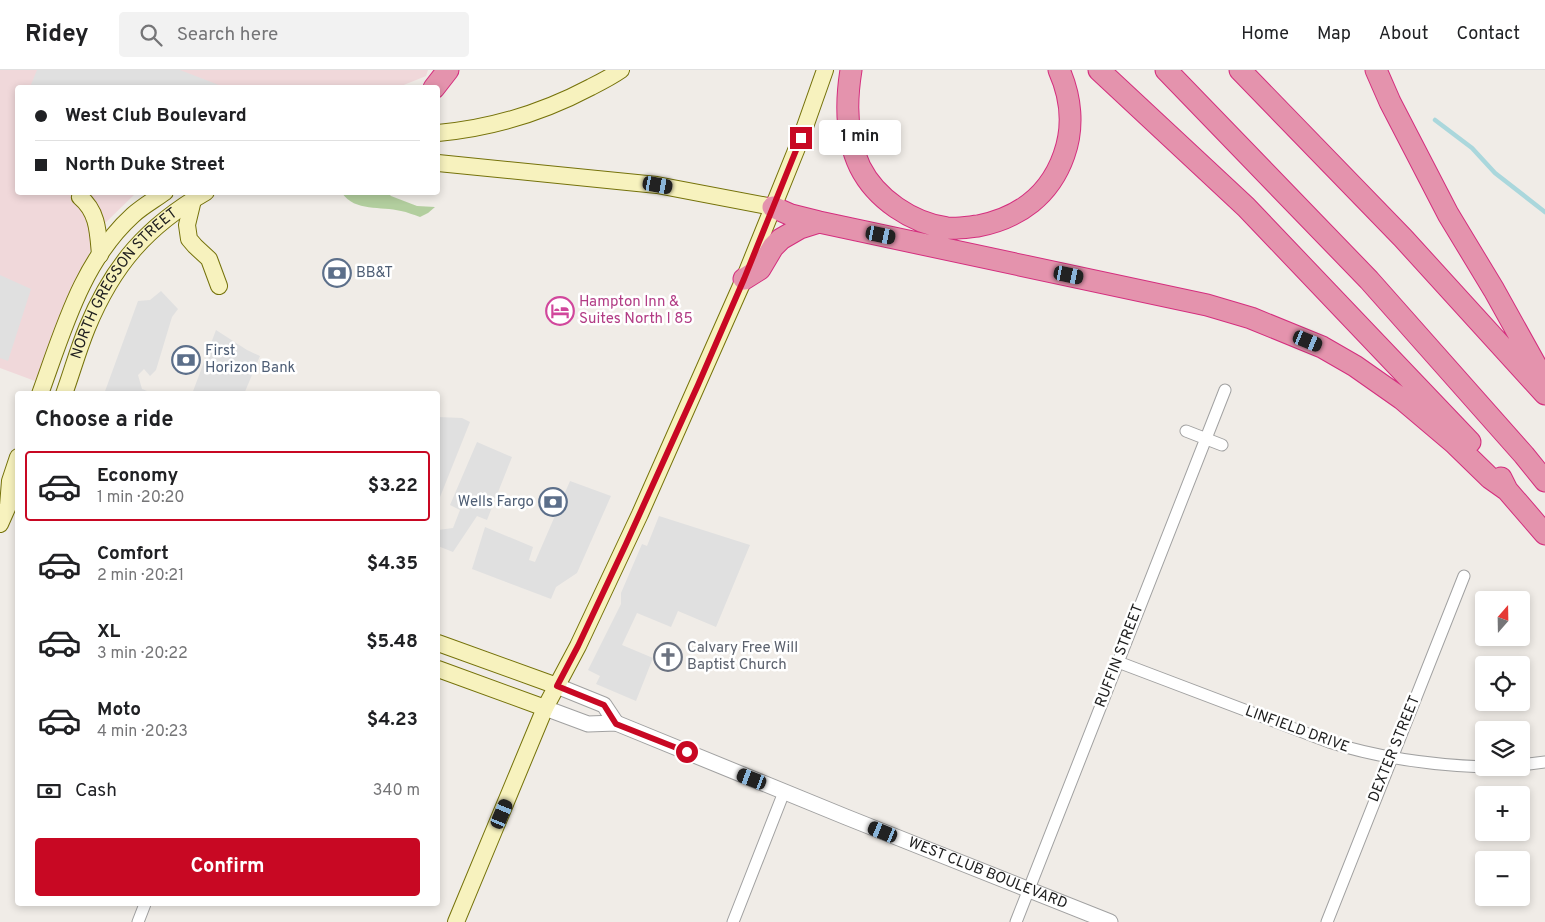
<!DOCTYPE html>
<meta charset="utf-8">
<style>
body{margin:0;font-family:Overpass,sans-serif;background:#f2f2f2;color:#202124;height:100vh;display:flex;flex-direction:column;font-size:19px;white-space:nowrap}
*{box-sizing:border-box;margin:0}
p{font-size:16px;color:#757577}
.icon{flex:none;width:28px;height:28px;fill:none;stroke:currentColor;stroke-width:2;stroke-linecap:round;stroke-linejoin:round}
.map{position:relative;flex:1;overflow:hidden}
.panel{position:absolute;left:15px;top:321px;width:425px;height:515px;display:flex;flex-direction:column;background:#fff;border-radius:5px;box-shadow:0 2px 8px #0003}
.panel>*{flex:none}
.top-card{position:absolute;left:15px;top:15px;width:425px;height:110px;border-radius:5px;box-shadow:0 2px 8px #0003;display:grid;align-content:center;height:110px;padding:0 20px;background:#fff}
.needle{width:32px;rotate:20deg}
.buttons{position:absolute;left:1475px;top:521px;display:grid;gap:10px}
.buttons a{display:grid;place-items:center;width:55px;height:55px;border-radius:5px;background:#fff;box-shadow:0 2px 8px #0003;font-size:25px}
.end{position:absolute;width:22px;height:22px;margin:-11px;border:6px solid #c80823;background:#fff;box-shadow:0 0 0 2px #fff}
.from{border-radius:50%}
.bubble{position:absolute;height:35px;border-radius:5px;background:#fff;box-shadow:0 2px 8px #0003;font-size:16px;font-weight:700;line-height:35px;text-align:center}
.car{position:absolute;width:15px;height:30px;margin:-15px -8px;border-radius:6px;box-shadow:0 0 4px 1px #0007;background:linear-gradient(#222 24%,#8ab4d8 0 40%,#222 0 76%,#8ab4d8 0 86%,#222 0)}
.top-card b{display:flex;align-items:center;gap:18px;height:48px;font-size:19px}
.top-card b+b{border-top:1px solid #e0e0e0}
.top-card i{width:12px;height:12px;background:#202124}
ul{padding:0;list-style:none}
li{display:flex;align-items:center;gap:15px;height:70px;margin:0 10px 8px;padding:0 10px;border:2px solid transparent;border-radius:5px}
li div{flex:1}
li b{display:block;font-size:19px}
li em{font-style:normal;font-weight:700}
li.on{border-color:#c80823}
li>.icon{width:45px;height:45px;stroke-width:1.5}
h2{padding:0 20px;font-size:22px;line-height:60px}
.pay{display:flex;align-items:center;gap:12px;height:55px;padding:0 20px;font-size:19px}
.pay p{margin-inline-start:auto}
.button{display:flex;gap:10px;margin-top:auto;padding:10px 20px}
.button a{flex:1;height:58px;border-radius:5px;background:#c80823;color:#fff;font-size:20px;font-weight:700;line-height:58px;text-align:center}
header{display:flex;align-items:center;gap:30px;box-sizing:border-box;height:70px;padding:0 25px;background:#fff;border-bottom:1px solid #e0e0e0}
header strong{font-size:24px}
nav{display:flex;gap:28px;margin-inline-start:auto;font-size:18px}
.search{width:350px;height:45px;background:#f2f2f2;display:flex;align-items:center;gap:12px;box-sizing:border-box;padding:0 18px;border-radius:5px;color:#757577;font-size:19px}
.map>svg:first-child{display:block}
.commercial{fill:#f0d8da}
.forest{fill:#b2ce9e}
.parking{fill:#e0e0e0}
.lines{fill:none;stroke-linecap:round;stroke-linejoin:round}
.stream{stroke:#aad7dc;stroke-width:4.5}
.minor-casing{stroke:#a1a1a1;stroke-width:13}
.tertiary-casing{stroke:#a1a1a1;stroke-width:17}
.secondary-casing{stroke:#75720a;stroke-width:18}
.motorway-casing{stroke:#d42e7e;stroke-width:23}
.minor{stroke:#fff;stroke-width:11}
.tertiary{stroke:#fff;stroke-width:15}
.secondary{stroke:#f7f2be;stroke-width:16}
.motorway{stroke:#e493ad;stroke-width:21}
.route{stroke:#c80823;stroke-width:6}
.labels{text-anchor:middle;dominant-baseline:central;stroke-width:5;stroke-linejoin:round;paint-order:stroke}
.service-label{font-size:15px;fill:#4e5e75;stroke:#fff;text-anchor:start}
.street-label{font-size:15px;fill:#202020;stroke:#fff}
.hotel-label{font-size:15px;fill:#b23c85;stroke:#fff;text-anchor:start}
.worship-label{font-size:15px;fill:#5b616d;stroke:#fff;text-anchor:start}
</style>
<header>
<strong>Ridey</strong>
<div class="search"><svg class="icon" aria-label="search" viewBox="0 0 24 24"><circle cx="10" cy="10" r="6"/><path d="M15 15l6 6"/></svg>Search here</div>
<nav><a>Home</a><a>Map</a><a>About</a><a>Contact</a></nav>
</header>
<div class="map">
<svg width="1545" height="852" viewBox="0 0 1545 852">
<rect width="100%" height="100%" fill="#f0ece7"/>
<path class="commercial" d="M 0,0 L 428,0 L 426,6 L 396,18 L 18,18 L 18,122 L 136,123 L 100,158 L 35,311 L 0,298 Z"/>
<path class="forest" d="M 342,123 L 388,123 L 391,126 L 417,136 L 435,137 L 428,143 L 420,147 C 414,145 407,142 401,141 C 381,136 355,142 342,123 Z"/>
<path class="parking" d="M 37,0 L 180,0 L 224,17 L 30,17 Z
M 0,205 L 31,219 L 8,291 L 0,288 Z
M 161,221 L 178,239 L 172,247 L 156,300 L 150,306 L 144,299 L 138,305 L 142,319 L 155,324 L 104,324 L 138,231 L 150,230 Z
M 216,260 L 247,280 L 260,286 L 244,324 L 192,324 Z
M 438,347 L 462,348 L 470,352 L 438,432 Z
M 477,372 L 512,387 L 487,450 L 477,446 L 453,482 L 438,476 L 438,460 L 453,458 L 460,440 L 450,435 Z
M 570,411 L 611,426 L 577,503 L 556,517 L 551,529 L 472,499 L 485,457 L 533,477 L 529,490 L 535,492 Z
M 659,446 L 750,475 L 716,557 L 678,541 L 671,557 L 637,543 L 622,575 L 653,588 L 636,631 L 596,614 L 600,606 L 588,600 L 621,534 L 621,523 L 642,474 L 647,476 Z"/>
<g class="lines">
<path class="stream" d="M 1435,50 L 1472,78 L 1495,103 L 1545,142"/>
<defs>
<path id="minor" d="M 1186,361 L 1222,375
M 1118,592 L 1329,672 C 1379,688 1431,695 1484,697
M 1521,695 L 1545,692
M 138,852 L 145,834
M 733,852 L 784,722
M 1016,852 L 1225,320
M 1327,852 L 1464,506"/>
<g id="tertiary">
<path d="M 557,616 L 604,635 L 616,653"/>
<path id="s1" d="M 545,638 L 588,654 L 616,653 L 846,747 L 1110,852"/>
</g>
<g id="secondary">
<path d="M 438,63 C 493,58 542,43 591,17 C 601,12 611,7 621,0"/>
<path d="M 438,93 L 657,115 L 773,137"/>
<path d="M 82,122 L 80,127 C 98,142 98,162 100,185"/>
<path d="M 193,130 L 187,155 L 189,169 L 195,176 L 209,189 L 219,216"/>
<path d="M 40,324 C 63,261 82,191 133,145 C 143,136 154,130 165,122"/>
<path id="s2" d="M 64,324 C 72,302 78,280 87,258 C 113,195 147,156 206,122"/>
<path d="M 0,454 L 8,436 L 10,411 L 18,387"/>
<path d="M 438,573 L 557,616"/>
<path d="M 438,599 L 545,638"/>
<path d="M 456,852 L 545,638 L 578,576 L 640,444 L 744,209 L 801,68 L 825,0"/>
</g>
<path id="motorway" d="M 851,0 C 846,31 846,68 860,97 C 876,129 912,153 947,158 C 957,159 968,157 978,156 C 1019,148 1050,125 1064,85 C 1074,57 1071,27 1059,0
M 1099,0 L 1246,137 L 1470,372
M 1166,0 L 1369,210 L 1524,385 L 1545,411
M 1240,0 L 1403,168 L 1545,324
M 1376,0 L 1390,32 L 1448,144 L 1494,220 L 1544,310
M 434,18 L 448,0
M 773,137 L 791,145 L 819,152 L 1207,235 L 1251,248 L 1322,277 L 1355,296 L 1402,329 L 1454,373 L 1490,408 L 1507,420
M 744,209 L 760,199 L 773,177 L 781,169 L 800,158 L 819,152
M 1501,408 L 1507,420 L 1545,464"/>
</defs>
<use href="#minor" class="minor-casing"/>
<use href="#tertiary" class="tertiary-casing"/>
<use href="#secondary" class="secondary-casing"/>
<use href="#motorway" class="motorway-casing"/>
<use href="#minor" class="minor"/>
<use href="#tertiary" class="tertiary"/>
<use href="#secondary" class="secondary"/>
<use href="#motorway" class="motorway"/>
</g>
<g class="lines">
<path class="route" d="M 687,682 L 616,654 L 604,635 L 557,616 L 578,576 L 626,474 L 698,315 L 744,209 L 801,68"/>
</g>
<defs>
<symbol id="bank-ring" viewBox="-11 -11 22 22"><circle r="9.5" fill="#fff" stroke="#5c6f8a" stroke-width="1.5"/><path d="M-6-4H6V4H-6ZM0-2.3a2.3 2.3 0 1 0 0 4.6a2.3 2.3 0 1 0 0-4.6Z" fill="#5c6f8a"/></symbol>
<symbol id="hotel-ring" viewBox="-11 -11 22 22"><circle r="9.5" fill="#fff" stroke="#d1479c" stroke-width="1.5"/><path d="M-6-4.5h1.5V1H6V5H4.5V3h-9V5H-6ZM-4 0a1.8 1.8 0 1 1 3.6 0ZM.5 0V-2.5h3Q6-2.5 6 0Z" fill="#d1479c"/></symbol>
<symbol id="church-ring" viewBox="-11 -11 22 22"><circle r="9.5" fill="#fff" stroke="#6b7280" stroke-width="1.5"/><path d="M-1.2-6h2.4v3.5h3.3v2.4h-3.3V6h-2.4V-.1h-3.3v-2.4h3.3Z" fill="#6b7280"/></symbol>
</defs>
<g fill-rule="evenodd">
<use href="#bank-ring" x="321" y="187" width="32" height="32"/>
<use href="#hotel-ring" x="544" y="225" width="32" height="32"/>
<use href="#bank-ring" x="170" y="274" width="32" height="32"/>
<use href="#bank-ring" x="537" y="416" width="32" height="32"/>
<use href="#church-ring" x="652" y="571" width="32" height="32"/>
</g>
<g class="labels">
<g class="service-label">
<text x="356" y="203">BB&amp;T</text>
<text x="205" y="281">First<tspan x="205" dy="17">Horizon Bank</tspan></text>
<text x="534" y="432" text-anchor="end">Wells Fargo</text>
</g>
<g class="street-label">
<text stroke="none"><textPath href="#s2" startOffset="128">NORTH GREGSON STREET</textPath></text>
<text transform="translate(1120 586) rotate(-69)">RUFFIN STREET</text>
<text transform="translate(1297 660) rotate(20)">LINFIELD DRIVE</text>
<text transform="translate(1395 679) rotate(-68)">DEXTER STREET</text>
<text stroke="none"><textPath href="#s1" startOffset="475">WEST CLUB BOULEVARD</textPath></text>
</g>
<g class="hotel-label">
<text x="579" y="232">Hampton Inn &amp;<tspan x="579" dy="17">Suites North I 85</tspan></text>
</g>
<g class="worship-label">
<text x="687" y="578">Calvary Free Will<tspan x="687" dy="17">Baptist Church</tspan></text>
</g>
</g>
</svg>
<div class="buttons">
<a><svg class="needle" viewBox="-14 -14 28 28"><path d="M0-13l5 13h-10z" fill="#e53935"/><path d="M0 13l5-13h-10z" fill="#757577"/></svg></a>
<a><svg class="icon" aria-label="locate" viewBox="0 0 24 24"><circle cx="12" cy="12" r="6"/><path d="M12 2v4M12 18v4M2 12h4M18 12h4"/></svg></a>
<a><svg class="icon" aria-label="layers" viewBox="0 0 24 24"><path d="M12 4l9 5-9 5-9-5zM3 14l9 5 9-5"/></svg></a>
<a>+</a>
<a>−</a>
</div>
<i class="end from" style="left:687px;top:682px"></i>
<i class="end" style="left:801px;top:68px"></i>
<div class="bubble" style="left:819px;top:50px;width:82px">1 min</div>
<i class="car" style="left:658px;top:115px;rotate:100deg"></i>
<i class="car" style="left:881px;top:165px;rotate:102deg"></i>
<i class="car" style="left:1069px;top:205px;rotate:102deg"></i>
<i class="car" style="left:1308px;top:271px;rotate:112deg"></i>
<i class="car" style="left:752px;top:709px;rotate:291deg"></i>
<i class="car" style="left:502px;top:744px;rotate:23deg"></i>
<i class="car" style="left:883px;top:762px;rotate:292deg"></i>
<div class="top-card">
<b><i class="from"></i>West Club Boulevard</b>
<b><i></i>North Duke Street</b>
</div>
<section class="panel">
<h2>Choose a ride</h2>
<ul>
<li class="on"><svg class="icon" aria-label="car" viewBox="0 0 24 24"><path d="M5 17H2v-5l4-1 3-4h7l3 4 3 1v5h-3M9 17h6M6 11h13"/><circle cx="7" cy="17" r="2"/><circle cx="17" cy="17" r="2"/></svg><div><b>Economy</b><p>1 min · 20:20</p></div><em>$3.22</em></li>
<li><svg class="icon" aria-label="car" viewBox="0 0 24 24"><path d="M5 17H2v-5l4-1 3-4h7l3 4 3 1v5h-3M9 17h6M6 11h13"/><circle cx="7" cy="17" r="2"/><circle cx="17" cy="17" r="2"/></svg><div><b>Comfort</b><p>2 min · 20:21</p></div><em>$4.35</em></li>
<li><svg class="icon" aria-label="car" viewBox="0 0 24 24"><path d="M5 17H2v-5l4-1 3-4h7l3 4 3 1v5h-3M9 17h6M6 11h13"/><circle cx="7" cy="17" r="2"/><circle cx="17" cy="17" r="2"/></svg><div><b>XL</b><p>3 min · 20:22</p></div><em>$5.48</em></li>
<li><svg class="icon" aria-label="car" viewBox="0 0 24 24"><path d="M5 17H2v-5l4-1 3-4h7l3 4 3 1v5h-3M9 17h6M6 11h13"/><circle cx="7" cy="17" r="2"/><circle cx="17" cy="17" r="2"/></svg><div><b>Moto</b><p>4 min · 20:23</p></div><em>$4.23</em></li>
</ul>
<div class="pay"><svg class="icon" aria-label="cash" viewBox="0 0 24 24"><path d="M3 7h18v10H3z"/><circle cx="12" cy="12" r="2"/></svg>Cash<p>340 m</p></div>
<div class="button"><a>Confirm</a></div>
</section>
</div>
